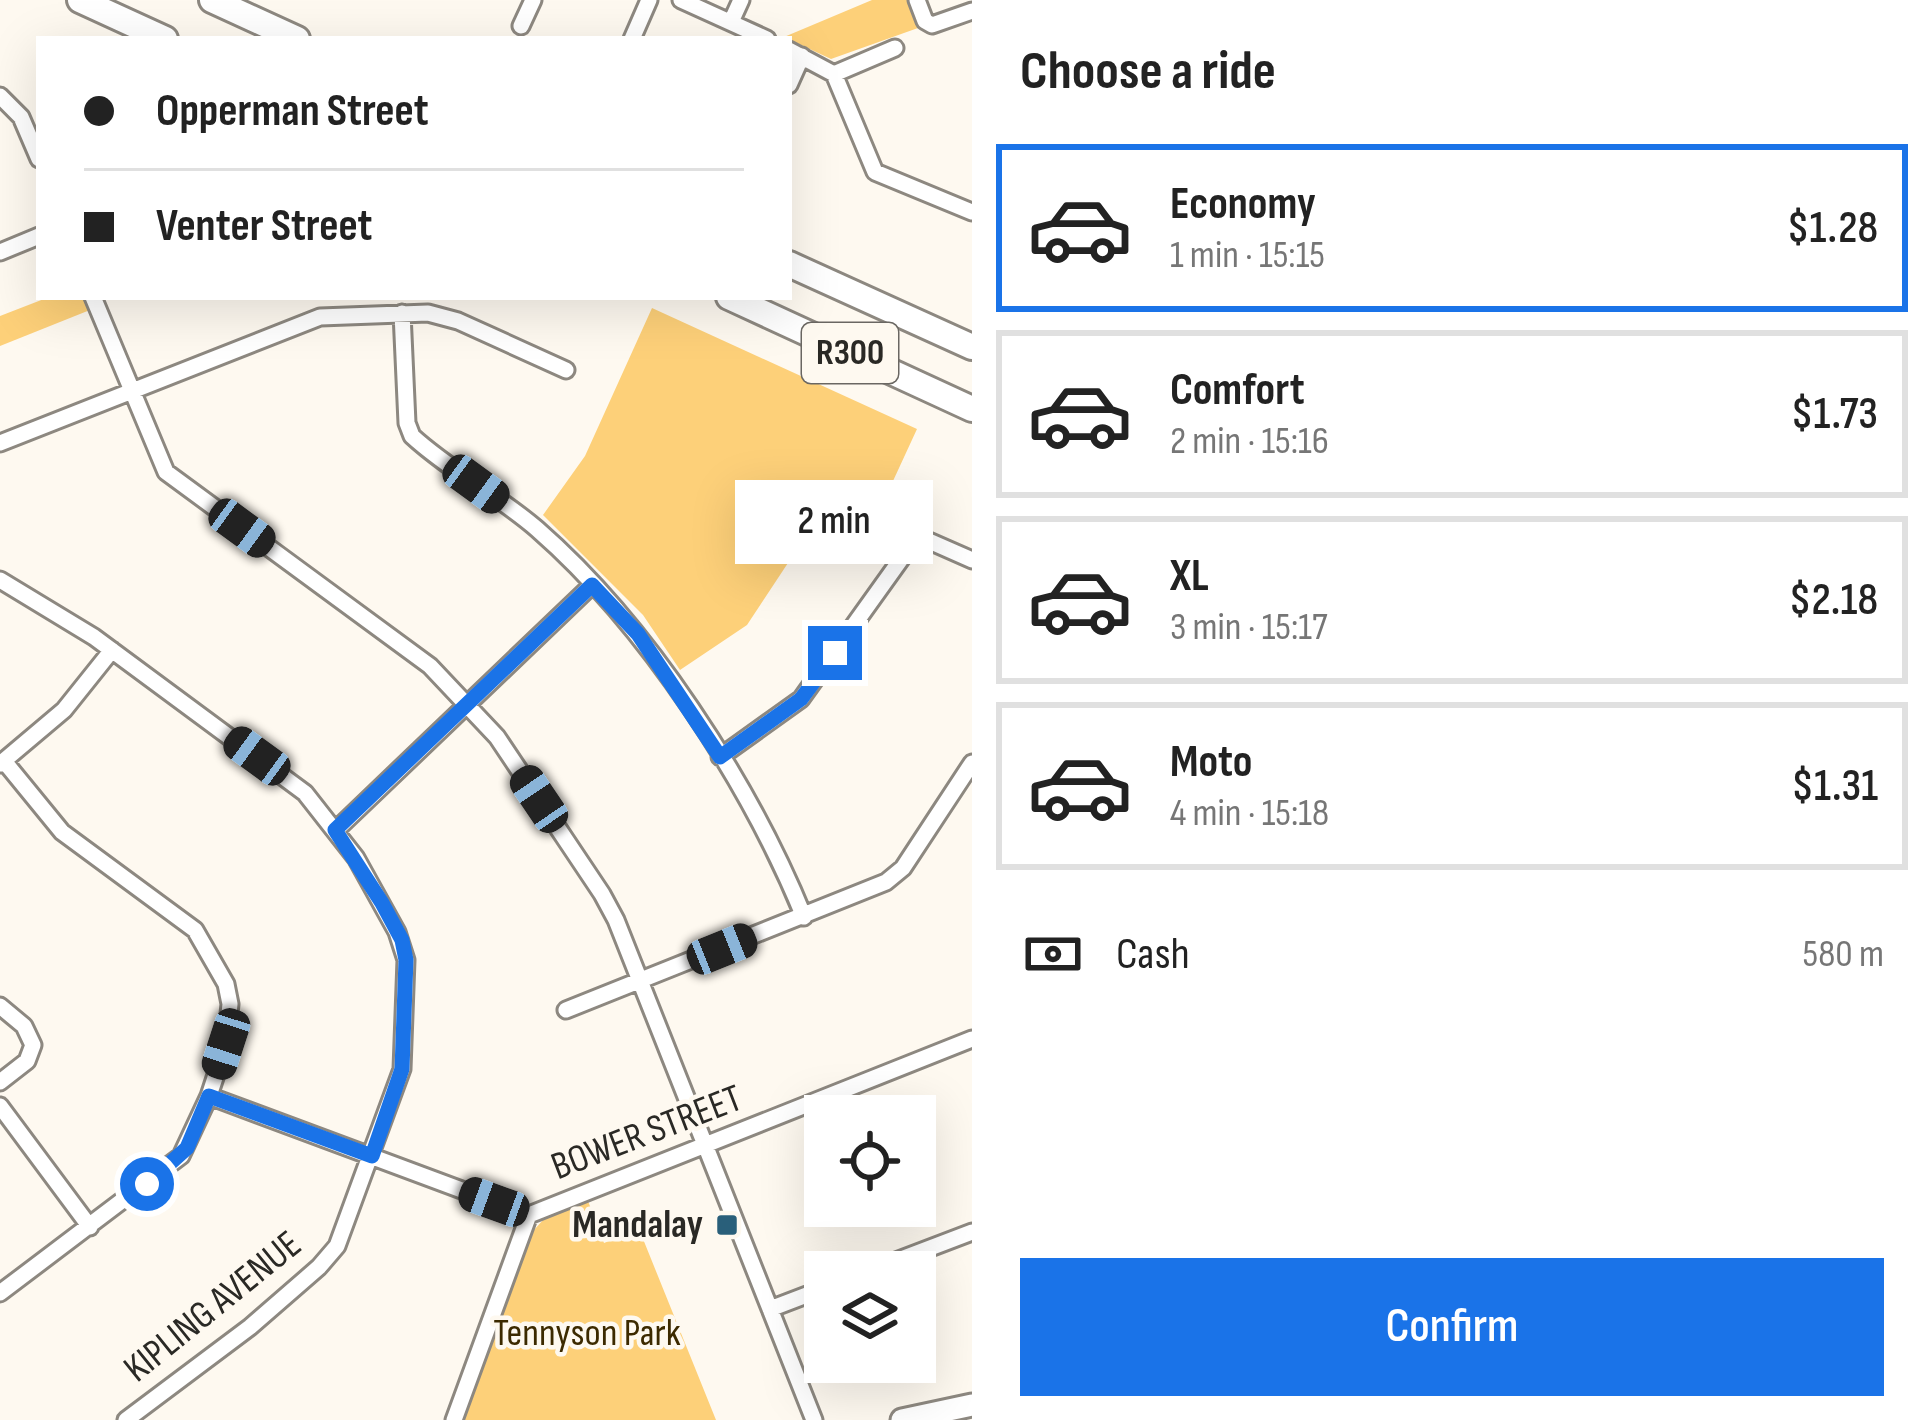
<!DOCTYPE html>
<meta charset="utf-8">
<style>
body{margin:0;font-family:"Sofia Sans Condensed",sans-serif;background:#f2f2f2;color:#222;height:100vh;display:flex;flex-direction:column;font-size:45px;white-space:nowrap}
*{box-sizing:border-box;margin:0}
p{font-size:39px;color:#767676}
.icon{flex:none;width:66px;height:66px;fill:none;stroke:currentColor;stroke-width:2;stroke-linecap:round;stroke-linejoin:round}
.map{position:relative;flex:1;overflow:hidden}
.sheet{display:flex;flex-direction:column;background:#fff;width:960px}
.sheet>*{flex:none}
.banner{position:absolute;left:36px;top:36px;width:756px;height:264px;border-radius:0px;box-shadow:0 12px 48px #0002;display:grid;align-content:center;height:264px;padding:0 48px;background:#fff}
.controls{position:absolute;left:804px;top:1095px;display:grid;gap:24px}
.controls a{display:grid;place-items:center;width:132px;height:132px;border-radius:0px;background:#fff;box-shadow:0 12px 48px #0002;font-size:60px}
.end{position:absolute;width:54px;height:54px;margin:-27px;border:15px solid #1a73e8;background:#fff;box-shadow:0 0 0 6px #fff}
.from{border-radius:50%}
.bubble{position:absolute;height:84px;border-radius:0px;background:#fff;box-shadow:0 12px 48px #0002;font-size:39px;font-weight:600;line-height:84px;text-align:center}
.car{position:absolute;width:36px;height:72px;margin:-36px -18px;border-radius:15px;box-shadow:0 0 9px 3px #0007;background:linear-gradient(#222 24%,#8ab4d8 0 40%,#222 0 76%,#8ab4d8 0 86%,#222 0)}
.banner b{display:flex;align-items:center;gap:42px;height:114px;font-size:45px}
.banner b+b{border-top:3px solid #e0e0e0}
.banner i{width:30px;height:30px;background:#222}
ul{padding:0;list-style:none}
li{display:flex;align-items:center;gap:36px;height:168px;margin:0 24px 18px;padding:0 24px;border:6px solid #e0e0e0;border-radius:0px}
li div{flex:1}
li b{display:block;font-size:45px}
li em{font-style:normal;font-weight:600}
li.active{border-color:#1a73e8}
li>.icon{width:108px;height:108px;stroke-width:1.5}
h2{padding:0 48px;font-size:54px;line-height:144px}
.pay{display:flex;align-items:center;gap:30px;height:132px;padding:0 48px;font-size:45px}
.pay p{margin-inline-start:auto}
.button{display:flex;gap:24px;margin-top:auto;padding:24px 48px}
.button a{flex:1;height:138px;border-radius:0px;background:#1a73e8;color:#fff;font-size:48px;font-weight:600;line-height:138px;text-align:center}
main{display:flex;flex:1;min-height:0}
.map>svg:first-child{display:block}
.green{fill:#fdd079}
.lines{fill:none;stroke-linecap:round;stroke-linejoin:round}
.minor-casing{stroke:#8d8880;stroke-width:21}
.major-casing{stroke:#8d8880;stroke-width:27}
.highway-casing{stroke:#8d8880;stroke-width:30}
.minor{stroke:#fff;stroke-width:15}
.major{stroke:#fff;stroke-width:21}
.highway{stroke:#fff;stroke-width:24}
.route{stroke:#1a73e8;stroke-width:15}
.poi-dot{fill:#295f7a;stroke:#fef9f0;stroke-width:4.5}
.labels{text-anchor:middle;dominant-baseline:central;stroke-width:9;stroke-linejoin:round;paint-order:stroke}
.shield{fill:#fef9f0;stroke:#6a6762;stroke-width:3}
.shield-label{font-size:36px;font-weight:bold;fill:#2a2925}
.street-label{font-size:39px;fill:#2a2925;stroke:#fef9f0}
.poi-label{font-size:39px;font-weight:bold;fill:#2a2925;stroke:#fef9f0;text-anchor:end}
.park-label{font-size:39px;fill:#3c2a00;stroke:#fef9f0}
</style>
<main>
<div class="map">
<svg width="972" height="1420" viewBox="0 0 972 1420">
<rect width="100%" height="100%" fill="#fef9f0"/>
<path class="green" d="M 872,0 L 908,0 L 918,28 L 831,59 L 784,37 Z
M 49,297 L 85,297 L 90,310 L 0,346 L 0,316 Z
M 652,308 L 917,429 L 893,481 L 823,510 L 747,625 L 680,670 L 643,615 L 543,515 L 585,456 Z
M 588,1201 L 604,1243 L 639,1229 L 716,1420 L 462,1420 L 534,1230 L 543,1220 Z"/>
<g class="lines">
<defs>
<path id="minor" d="M 681,0 L 767,39
M 917,0 L 925,21 L 932,25 L 972,11
M 731,22 L 741,0
M 521,26 L 533,0
M 632,39 L 649,0
M 789,50 L 834,74 L 875,172 L 972,212
M 834,74 L 895,48
M 789,85 L 802,56
M 0,96 L 21,117 L 39,159
M 0,252 L 39,236
M 93,297 L 166,472 L 430,666 L 497,737 L 602,894 L 616,920 L 814,1420
M 402,313 L 407,423 L 412,436 C 450,471 498,495 537,529 C 647,625 749,782 804,917
M 0,443 L 320,317 L 428,313 L 458,321 L 566,370
M 0,580 L 94,637 L 305,793 L 356,858 L 397,932 L 406,960 L 402,1069 L 337,1246 L 319,1267 L 250,1327 L 126,1420
M 720,757 L 801,699 L 909,548 L 929,541 L 972,560
M 0,764 L 64,710 L 112,650
M 335,831 L 592,585
M 0,1006 L 24,1026 L 33,1045 L 27,1061 L 0,1082
M 566,1010 L 886,882 L 903,868 L 972,763
M 209,1096 L 529,1215 L 972,1039
M 0,1106 L 90,1227
M 867,1272 L 972,1232
M 0,1293 L 181,1156 L 209,1096 L 226,1044 L 230,1004 L 226,984 L 195,930 L 62,832 L 4,761
M 770,1309 L 825,1288
M 454,1420 L 529,1215"/>
<path id="major" d="M 902,1420 L 972,1405"/>
<path id="highway" d="M 80,0 L 165,39
M 212,0 L 297,39
M 789,264 L 972,347
M 729,297 L 972,409"/>
</defs>
<use href="#minor" class="minor-casing"/>
<use href="#major" class="major-casing"/>
<use href="#highway" class="highway-casing"/>
<use href="#minor" class="minor"/>
<use href="#major" class="major"/>
<use href="#highway" class="highway"/>
</g>
<g class="lines">
<path class="route" d="M 147,1184 L 187,1148 L 209,1096 L 372,1156 L 402,1069 L 406,960 L 402,940 L 382,903 L 335,830 L 592,585 L 638,634 L 720,757 L 801,699 L 835,653"/>
</g>
<rect class="poi-dot" x="715" y="1213" width="24" height="24" rx="6"/>
<g class="labels">
<rect class="shield" x="802" y="323" width="96" height="60" rx="9"/>
<g class="shield-label">
<text x="850" y="353">R300</text>
</g>
<g class="street-label">
<text transform="translate(647 1133) rotate(-21)">BOWER STREET</text>
<text transform="translate(213 1307) rotate(-39)">KIPLING AVENUE</text>
</g>
<g class="poi-label">
<text x="703" y="1225">Mandalay</text>
</g>
<g class="park-label">
<text x="587" y="1333">Tennyson Park</text>
</g>
</g>
</svg>
<div class="controls">
<a><svg class="icon" aria-label="locate" viewBox="0 0 24 24"><circle cx="12" cy="12" r="6"/><path d="M12 2v4M12 18v4M2 12h4M18 12h4"/></svg></a>
<a><svg class="icon" aria-label="layers" viewBox="0 0 24 24"><path d="M12 4l9 5-9 5-9-5zM3 14l9 5 9-5"/></svg></a>
</div>
<i class="end from" style="left:147px;top:1184px"></i>
<i class="end" style="left:835px;top:653px"></i>
<div class="bubble" style="left:735px;top:480px;width:198px">2 min</div>
<i class="car" style="left:476px;top:484px;rotate:126deg"></i>
<i class="car" style="left:242px;top:528px;rotate:126deg"></i>
<i class="car" style="left:257px;top:756px;rotate:306deg"></i>
<i class="car" style="left:539px;top:799px;rotate:326deg"></i>
<i class="car" style="left:722px;top:949px;rotate:68deg"></i>
<i class="car" style="left:226px;top:1044px;rotate:198deg"></i>
<i class="car" style="left:494px;top:1202px;rotate:290deg"></i>
<div class="banner">
<b><i class="from"></i>Opperman Street</b>
<b><i></i>Venter Street</b>
</div>
</div>
<section class="sheet">
<h2>Choose a ride</h2>
<ul>
<li class="active"><svg class="icon" aria-label="car" viewBox="0 0 24 24"><path d="M5 17H2v-5l4-1 3-4h7l3 4 3 1v5h-3M9 17h6M6 11h13"/><circle cx="7" cy="17" r="2"/><circle cx="17" cy="17" r="2"/></svg><div><b>Economy</b><p>1 min · 15:15</p></div><em>$1.28</em></li>
<li><svg class="icon" aria-label="car" viewBox="0 0 24 24"><path d="M5 17H2v-5l4-1 3-4h7l3 4 3 1v5h-3M9 17h6M6 11h13"/><circle cx="7" cy="17" r="2"/><circle cx="17" cy="17" r="2"/></svg><div><b>Comfort</b><p>2 min · 15:16</p></div><em>$1.73</em></li>
<li><svg class="icon" aria-label="car" viewBox="0 0 24 24"><path d="M5 17H2v-5l4-1 3-4h7l3 4 3 1v5h-3M9 17h6M6 11h13"/><circle cx="7" cy="17" r="2"/><circle cx="17" cy="17" r="2"/></svg><div><b>XL</b><p>3 min · 15:17</p></div><em>$2.18</em></li>
<li><svg class="icon" aria-label="car" viewBox="0 0 24 24"><path d="M5 17H2v-5l4-1 3-4h7l3 4 3 1v5h-3M9 17h6M6 11h13"/><circle cx="7" cy="17" r="2"/><circle cx="17" cy="17" r="2"/></svg><div><b>Moto</b><p>4 min · 15:18</p></div><em>$1.31</em></li>
</ul>
<div class="pay"><svg class="icon" aria-label="cash" viewBox="0 0 24 24"><path d="M3 7h18v10H3z"/><circle cx="12" cy="12" r="2"/></svg>Cash<p>580 m</p></div>
<div class="button"><a>Confirm</a></div>
</section>
</main>
